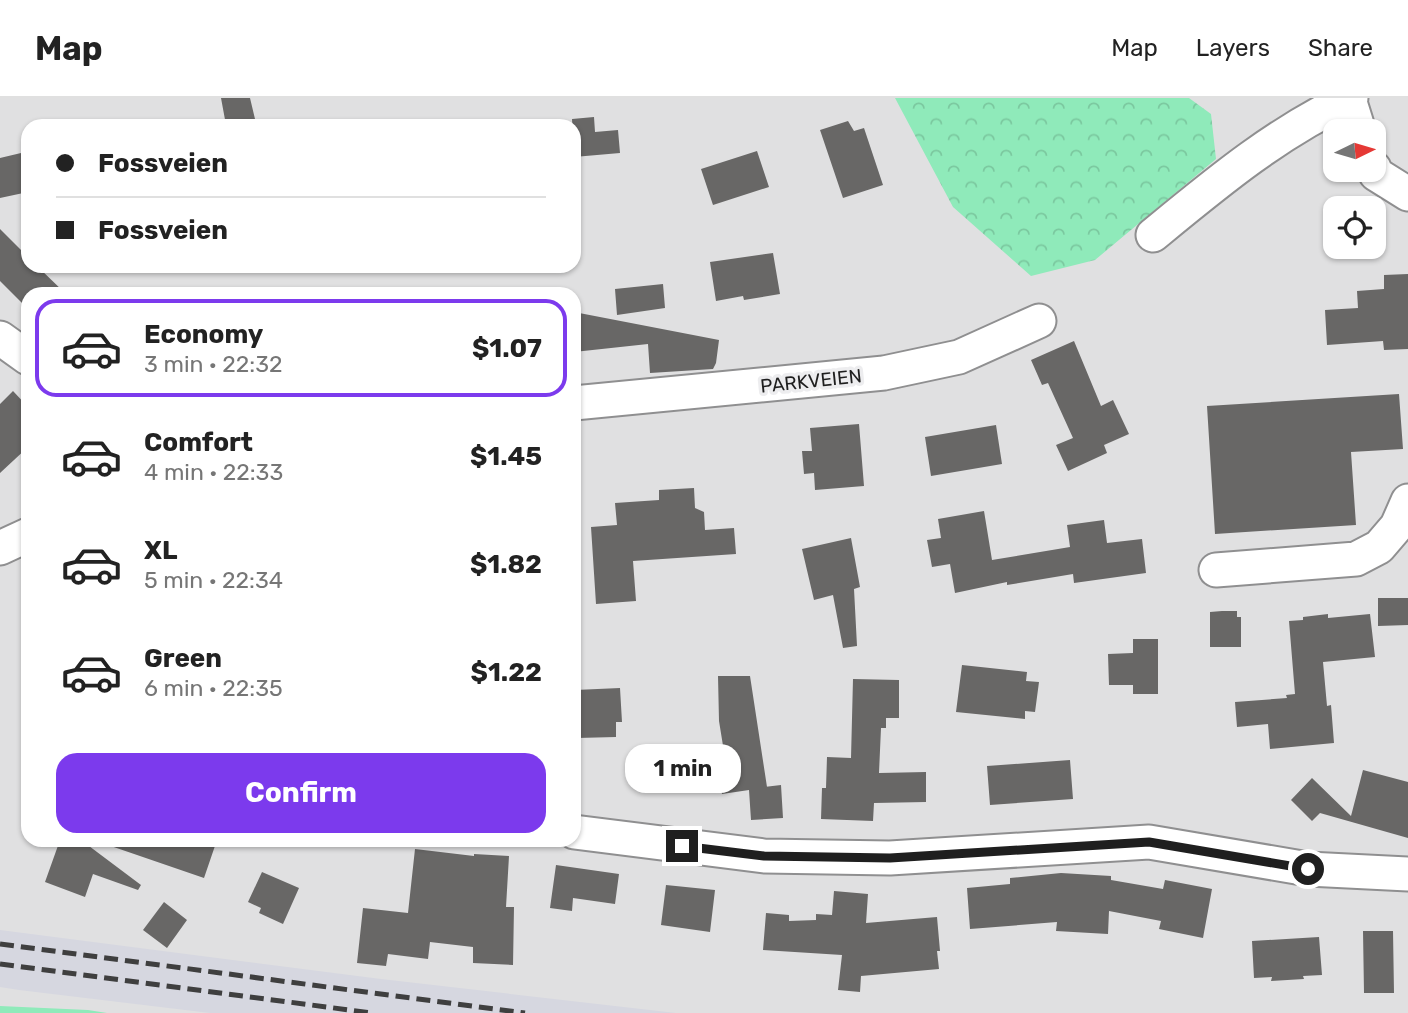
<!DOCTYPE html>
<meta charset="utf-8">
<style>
body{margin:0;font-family:Rubik,sans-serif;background:#f2f2f2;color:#222;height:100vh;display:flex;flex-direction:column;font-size:26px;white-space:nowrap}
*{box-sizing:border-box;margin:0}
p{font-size:23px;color:#767676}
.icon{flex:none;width:38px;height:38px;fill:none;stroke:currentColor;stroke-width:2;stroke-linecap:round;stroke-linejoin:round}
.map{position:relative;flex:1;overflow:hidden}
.drawer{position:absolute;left:21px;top:189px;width:560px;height:560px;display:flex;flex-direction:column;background:#fff;border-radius:21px;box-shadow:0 2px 5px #0004}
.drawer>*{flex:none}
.guide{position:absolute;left:21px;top:21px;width:560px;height:154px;border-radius:21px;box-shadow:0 2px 5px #0004;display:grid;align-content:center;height:154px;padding:0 35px;background:#fff}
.needle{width:46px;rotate:85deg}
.buttons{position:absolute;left:1323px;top:21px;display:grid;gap:14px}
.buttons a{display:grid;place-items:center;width:63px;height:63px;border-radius:14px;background:#fff;box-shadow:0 2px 5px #0004;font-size:35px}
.end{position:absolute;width:32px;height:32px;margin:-16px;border:9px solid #1f1f1f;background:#fff;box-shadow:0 0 0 4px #fff}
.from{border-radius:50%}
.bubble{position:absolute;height:49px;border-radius:21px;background:#fff;box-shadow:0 2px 5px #0004;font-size:23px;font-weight:700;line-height:49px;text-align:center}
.guide b{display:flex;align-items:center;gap:24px;height:66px;font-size:26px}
.guide b+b{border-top:2px solid #e0e0e0}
.guide i{width:18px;height:18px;background:#222}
ul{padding:12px 0 0;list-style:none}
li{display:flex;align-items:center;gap:21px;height:98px;margin:0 14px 10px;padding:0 21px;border:4px solid transparent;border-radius:21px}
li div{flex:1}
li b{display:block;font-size:26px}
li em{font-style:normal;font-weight:700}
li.selected{border-color:#7c3aed}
li>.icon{width:63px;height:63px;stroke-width:1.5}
.cta{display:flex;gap:14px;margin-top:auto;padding:14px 35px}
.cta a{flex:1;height:80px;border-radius:21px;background:#7c3aed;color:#fff;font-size:28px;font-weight:700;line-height:80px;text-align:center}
header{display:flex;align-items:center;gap:42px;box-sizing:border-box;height:98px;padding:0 35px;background:#fff;border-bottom:2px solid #e0e0e0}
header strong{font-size:33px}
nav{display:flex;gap:38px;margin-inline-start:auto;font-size:24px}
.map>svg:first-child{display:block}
.built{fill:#d6d7e0}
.forest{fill:url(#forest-crowns)}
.building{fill:#686766}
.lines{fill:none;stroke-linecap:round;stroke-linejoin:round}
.minor-casing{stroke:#8f8f90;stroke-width:37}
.minor{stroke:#fff;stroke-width:33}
.rail{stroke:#3f3f3f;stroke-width:5;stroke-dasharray:14 7;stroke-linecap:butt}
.route{stroke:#1f1f1f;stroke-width:9}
.labels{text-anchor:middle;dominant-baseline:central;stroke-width:7;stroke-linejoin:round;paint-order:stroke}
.street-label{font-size:19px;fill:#1f1f1f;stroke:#ededef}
</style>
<header>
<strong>Map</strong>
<nav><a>Map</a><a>Layers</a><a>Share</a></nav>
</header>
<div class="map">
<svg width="1408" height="915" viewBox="0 0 1408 915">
<defs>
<pattern id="forest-crowns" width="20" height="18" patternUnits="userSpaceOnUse" patternTransform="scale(1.75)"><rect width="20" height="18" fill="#8feaba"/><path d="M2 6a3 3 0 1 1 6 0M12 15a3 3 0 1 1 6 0" fill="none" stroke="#7bc89f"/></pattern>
</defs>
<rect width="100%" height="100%" fill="#e0e0e1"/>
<path class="built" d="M 0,832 L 381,881 L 676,915 L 210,915 L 19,892 L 0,889 Z"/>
<path class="forest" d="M 895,0 L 1189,0 L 1211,16 L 1216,61 L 1095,162 L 1031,178 L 953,109 Z
M 0,908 L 88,912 L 107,915 L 0,915 Z"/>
<path class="building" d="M 221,0 L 250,0 L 255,21 L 226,27 Z
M 594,19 L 595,34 L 618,32 L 620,55 L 574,59 L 572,21 Z
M 848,23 L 854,33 L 864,30 L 883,87 L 843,100 L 820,32 Z
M 757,53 L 769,89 L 713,107 L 701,71 Z
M 21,55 L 25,70 L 28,69 L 28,94 L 0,100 L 0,60 Z
M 0,131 L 28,159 L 28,168 L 37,168 L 66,196 L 28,196 L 28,211 L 0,183 Z
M 773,155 L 780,196 L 744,202 L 743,198 L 716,203 L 710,164 Z
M 1408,176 L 1408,251 L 1384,252 L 1383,243 L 1327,247 L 1325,212 L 1358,210 L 1357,193 L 1384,191 L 1384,177 Z
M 663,186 L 665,210 L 617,217 L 615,191 Z
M 574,214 L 719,242 L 716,265 L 713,271 L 650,275 L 648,246 L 574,254 Z
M 1074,243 L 1101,308 L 1113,302 L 1129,336 L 1104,347 L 1107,355 L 1068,373 L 1056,347 L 1073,340 L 1048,285 L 1042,287 L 1031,262 Z
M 13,293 L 28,309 L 28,349 L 0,375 L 0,306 Z
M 1399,296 L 1403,351 L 1351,354 L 1356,427 L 1215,436 L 1207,308 Z
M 859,326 L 864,388 L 815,392 L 814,375 L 804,376 L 802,353 L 812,353 L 810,330 Z
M 996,327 L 1002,366 L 931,378 L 925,339 Z
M 694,390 L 695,410 L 704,414 L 705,432 L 734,430 L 736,456 L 633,463 L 636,503 L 596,506 L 591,429 L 617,427 L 615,405 L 659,402 L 659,392 Z
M 984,413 L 992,462 L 1070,449 L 1067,427 L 1104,422 L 1107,445 L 1142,441 L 1146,475 L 1074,485 L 1073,476 L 1007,487 L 1007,484 L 955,495 L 950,466 L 932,469 L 927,442 L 941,440 L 938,421 Z
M 851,440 L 860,489 L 854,491 L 857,548 L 843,550 L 833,497 L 814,502 L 802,451 Z
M 1378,500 L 1408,500 L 1408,527 L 1378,528 Z
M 1222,513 L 1237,513 L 1237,519 L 1241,519 L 1241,549 L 1210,549 L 1210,514 Z
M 1328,516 L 1328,520 L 1370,516 L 1375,559 L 1323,564 L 1327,608 L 1331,607 L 1334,645 L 1270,651 L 1268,626 L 1237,629 L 1235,604 L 1287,600 L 1286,597 L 1295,596 L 1289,523 L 1303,522 L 1303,519 Z
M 1133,541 L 1158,541 L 1158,596 L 1133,596 L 1133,587 L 1109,587 L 1108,556 L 1133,555 Z
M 962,567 L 1027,574 L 1026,583 L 1039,584 L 1035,614 L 1025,613 L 1025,621 L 956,614 Z
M 718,578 L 750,578 L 767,689 L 756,690 L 781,687 L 783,720 L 751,722 L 749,692 L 722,696 L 717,661 L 725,660 L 719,623 Z
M 853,581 L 899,582 L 899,620 L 886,620 L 886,630 L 881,630 L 879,675 L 926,674 L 926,704 L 874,705 L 873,723 L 821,721 L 822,690 L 826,690 L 827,659 L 851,660 Z
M 620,590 L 622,624 L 616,624 L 616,639 L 577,640 L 575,592 Z
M 1070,662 L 1073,701 L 990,707 L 987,668 Z
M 1363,672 L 1408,684 L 1408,740 L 1320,715 L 1312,723 L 1291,702 L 1312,680 L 1351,718 Z
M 60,742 L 81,742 L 141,787 L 138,792 L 93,776 L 85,799 L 45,784 Z
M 105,742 L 217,742 L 204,780 L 105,746 Z
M 415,751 L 474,758 L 474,756 L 509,758 L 506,809 L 514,809 L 513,867 L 473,865 L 473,849 L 430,844 L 428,861 L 388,856 L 386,868 L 357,865 L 363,810 L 408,815 Z
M 556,767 L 619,776 L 615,806 L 573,800 L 572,813 L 550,810 Z
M 262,774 L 299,790 L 283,826 L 259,815 L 261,810 L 248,804 Z
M 1061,775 L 1111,778 L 1111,782 L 1163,791 L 1165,782 L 1212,791 L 1203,840 L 1159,831 L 1161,823 L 1109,813 L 1108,836 L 1056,833 L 1057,824 L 970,831 L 967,790 L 1010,786 L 1010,780 Z
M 666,787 L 715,792 L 710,834 L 661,827 Z
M 834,793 L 868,796 L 866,825 L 937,819 L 940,853 L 937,853 L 939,871 L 861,878 L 860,894 L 838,892 L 842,857 L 763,852 L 766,815 L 789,817 L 789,823 L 816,822 L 816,816 L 832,817 Z
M 164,804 L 187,822 L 167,850 L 143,832 Z
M 1363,833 L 1393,833 L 1394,895 L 1364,895 Z
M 1319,839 L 1322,877 L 1303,878 L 1304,881 L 1271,883 L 1272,879 L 1254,880 L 1252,843 Z"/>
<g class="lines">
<defs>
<path id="minor" d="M 1349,1 L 1359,33
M 1374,70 L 1376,76 L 1408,96
M 1153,137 C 1215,86 1277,34 1351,0
M 0,240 L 28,260
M 574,305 L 884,275 L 959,259 L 1039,223
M 0,450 L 28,437
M 1216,472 L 1356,461 L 1379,449 L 1397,428 L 1408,403
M 574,734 L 764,758 L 890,760 L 1149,744 L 1308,771 L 1408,776"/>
</defs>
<use href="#minor" class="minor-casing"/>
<use href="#minor" class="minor"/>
<path class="rail" d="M 0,846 L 525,915
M 0,866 L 372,915"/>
</g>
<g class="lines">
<path class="route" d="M 682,748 L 764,758 L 890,760 L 1149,744 L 1308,771"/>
</g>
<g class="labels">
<g class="street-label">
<text transform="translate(811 283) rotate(-6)">PARKVEIEN</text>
</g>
</g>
</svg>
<div class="buttons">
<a><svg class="needle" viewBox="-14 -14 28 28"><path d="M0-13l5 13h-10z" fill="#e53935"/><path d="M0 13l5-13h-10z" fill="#767676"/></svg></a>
<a><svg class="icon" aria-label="locate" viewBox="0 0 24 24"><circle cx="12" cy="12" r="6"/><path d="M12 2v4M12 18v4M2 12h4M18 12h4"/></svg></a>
</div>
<i class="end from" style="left:1308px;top:771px"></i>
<i class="end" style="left:682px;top:748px"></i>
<div class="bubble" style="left:625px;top:646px;width:116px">1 min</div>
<div class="guide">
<b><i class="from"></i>Fossveien</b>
<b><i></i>Fossveien</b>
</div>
<section class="drawer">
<ul>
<li class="selected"><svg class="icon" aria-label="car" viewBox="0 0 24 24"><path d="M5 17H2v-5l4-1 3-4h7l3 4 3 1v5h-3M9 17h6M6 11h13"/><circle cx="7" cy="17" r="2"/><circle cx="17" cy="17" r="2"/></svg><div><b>Economy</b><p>3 min · 22:32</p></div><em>$1.07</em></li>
<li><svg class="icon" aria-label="car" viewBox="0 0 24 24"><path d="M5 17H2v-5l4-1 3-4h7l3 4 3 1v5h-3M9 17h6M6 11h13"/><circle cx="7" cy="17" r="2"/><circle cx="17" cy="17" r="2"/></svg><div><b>Comfort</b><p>4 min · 22:33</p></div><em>$1.45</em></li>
<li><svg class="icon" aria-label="car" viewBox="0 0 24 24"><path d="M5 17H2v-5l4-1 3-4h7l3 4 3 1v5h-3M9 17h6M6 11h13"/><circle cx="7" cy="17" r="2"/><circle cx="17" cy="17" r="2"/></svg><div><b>XL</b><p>5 min · 22:34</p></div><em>$1.82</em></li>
<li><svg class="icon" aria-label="car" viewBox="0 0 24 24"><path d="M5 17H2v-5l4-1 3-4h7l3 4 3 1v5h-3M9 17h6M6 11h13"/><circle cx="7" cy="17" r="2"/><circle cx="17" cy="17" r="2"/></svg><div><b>Green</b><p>6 min · 22:35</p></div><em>$1.22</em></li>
</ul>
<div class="cta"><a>Confirm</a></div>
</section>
</div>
